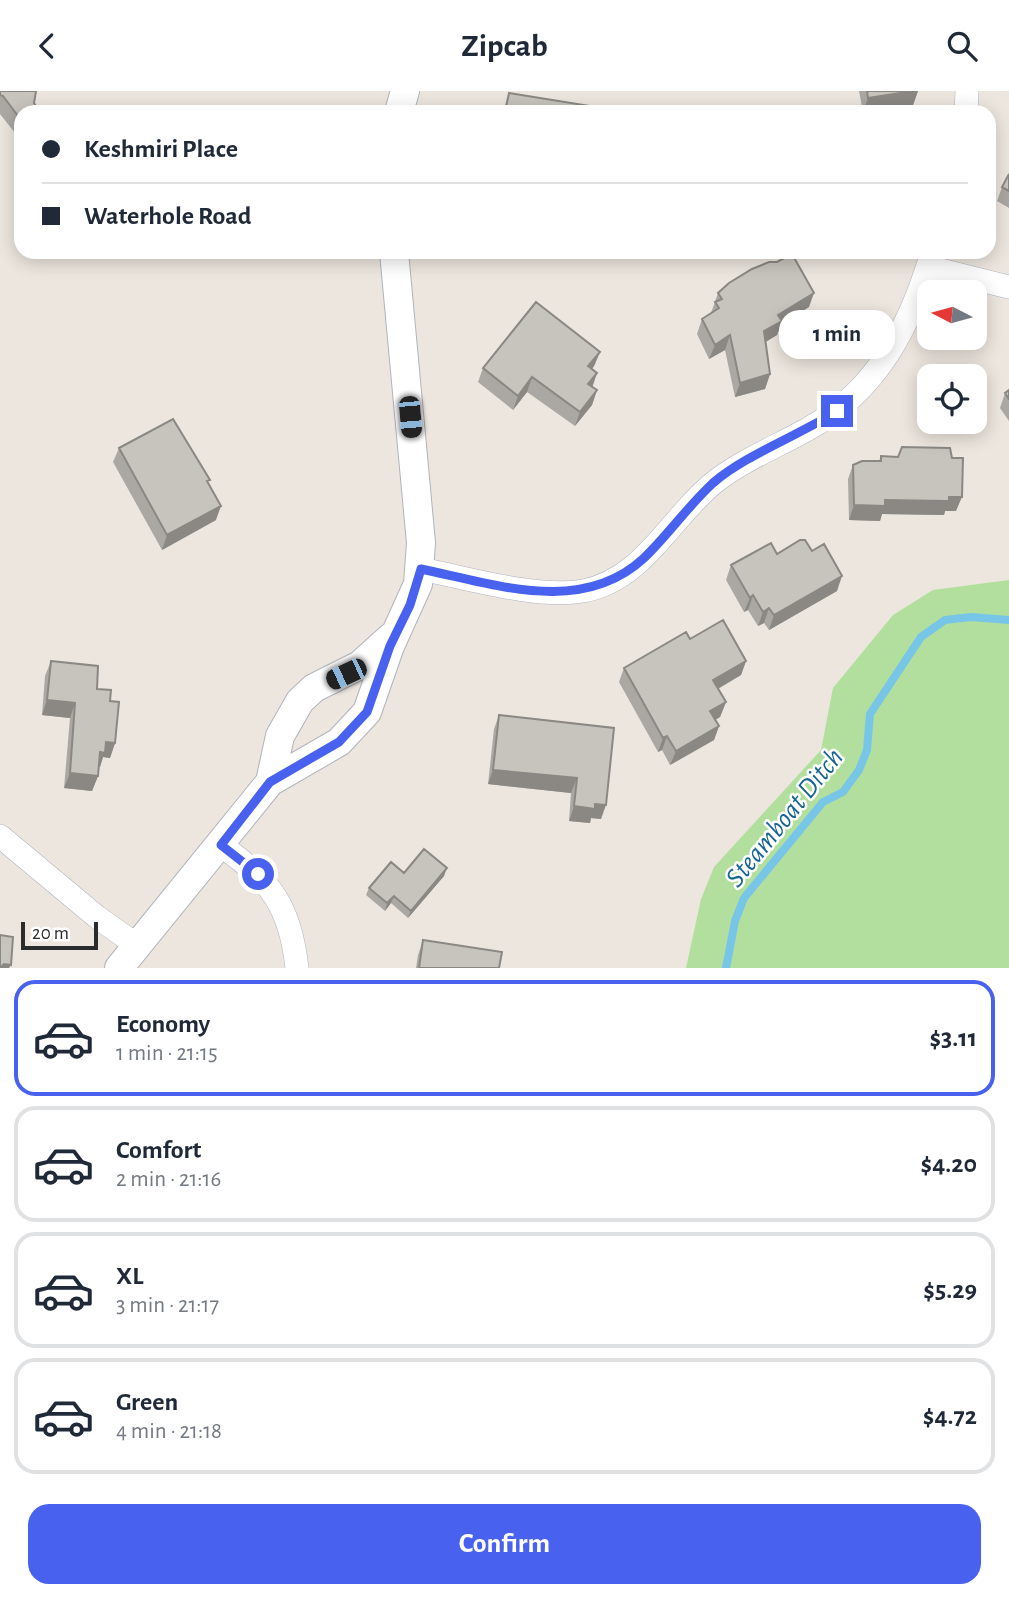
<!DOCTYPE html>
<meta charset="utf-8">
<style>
body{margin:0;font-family:"Alegreya Sans",sans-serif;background:#f6f6f7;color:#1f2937;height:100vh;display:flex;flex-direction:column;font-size:26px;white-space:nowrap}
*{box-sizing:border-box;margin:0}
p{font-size:23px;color:#747a83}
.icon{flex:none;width:38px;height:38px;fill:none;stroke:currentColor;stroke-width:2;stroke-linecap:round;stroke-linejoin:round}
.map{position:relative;height:877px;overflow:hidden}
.side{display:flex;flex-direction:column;background:#fff;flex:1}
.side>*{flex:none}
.guide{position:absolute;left:14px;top:14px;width:982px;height:154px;border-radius:21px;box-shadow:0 4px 18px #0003;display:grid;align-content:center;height:154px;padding:0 28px;background:#fff}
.needle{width:46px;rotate:276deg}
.controls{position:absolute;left:917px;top:189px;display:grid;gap:14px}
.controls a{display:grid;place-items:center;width:70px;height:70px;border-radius:14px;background:#fff;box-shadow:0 4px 18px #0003;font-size:35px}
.scale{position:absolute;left:21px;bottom:18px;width:77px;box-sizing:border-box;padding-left:7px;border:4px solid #2b2b2b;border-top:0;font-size:19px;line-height:24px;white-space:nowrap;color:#2b2b2b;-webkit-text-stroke:5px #fff;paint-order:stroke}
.end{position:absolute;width:32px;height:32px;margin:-16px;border:9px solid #4861ef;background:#fff;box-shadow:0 0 0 4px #fff}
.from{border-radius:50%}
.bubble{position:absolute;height:49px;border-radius:21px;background:#fff;box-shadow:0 4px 18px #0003;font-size:23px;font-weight:700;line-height:49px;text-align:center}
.car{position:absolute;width:21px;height:42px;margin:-21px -10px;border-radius:9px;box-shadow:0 0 5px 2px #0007;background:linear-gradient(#222 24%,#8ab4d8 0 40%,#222 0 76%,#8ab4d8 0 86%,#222 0)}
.guide b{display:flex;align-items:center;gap:24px;height:66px;font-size:26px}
.guide b+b{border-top:2px solid #e0e1e3}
.guide i{width:18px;height:18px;background:#1f2937}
ul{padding:12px 0 0;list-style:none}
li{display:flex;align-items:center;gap:21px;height:116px;margin:0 14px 10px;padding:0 14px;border:4px solid #e0e1e3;border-radius:21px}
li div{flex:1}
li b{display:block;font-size:26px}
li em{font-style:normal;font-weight:700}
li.selected{border-color:#4861ef}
li>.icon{width:63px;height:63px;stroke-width:1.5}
.action{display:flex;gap:14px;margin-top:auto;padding:14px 28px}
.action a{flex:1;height:80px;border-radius:21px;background:#4861ef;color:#fff;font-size:28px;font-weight:700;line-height:80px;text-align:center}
header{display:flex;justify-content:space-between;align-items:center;height:91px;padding:0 28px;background:#fff;font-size:32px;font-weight:700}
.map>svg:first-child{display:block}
.green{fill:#b2df9e}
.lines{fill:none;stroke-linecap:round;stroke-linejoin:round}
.stream{stroke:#77c6e7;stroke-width:8}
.minor-casing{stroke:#b1b3bd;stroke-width:24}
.tertiary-casing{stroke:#b1b3bd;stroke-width:30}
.minor{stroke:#fff;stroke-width:23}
.tertiary{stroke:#fff;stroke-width:28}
.wall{fill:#aba8a3}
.shaded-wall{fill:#8b8884}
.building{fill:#c7c3bd;stroke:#8b8884;stroke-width:2}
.route{stroke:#4861ef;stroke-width:9}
.labels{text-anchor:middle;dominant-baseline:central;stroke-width:5;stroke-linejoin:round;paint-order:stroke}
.water-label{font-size:28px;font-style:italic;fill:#166494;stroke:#fff}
</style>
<header><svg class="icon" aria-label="back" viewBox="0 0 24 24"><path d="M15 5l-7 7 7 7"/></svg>Zipcab<svg class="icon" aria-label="search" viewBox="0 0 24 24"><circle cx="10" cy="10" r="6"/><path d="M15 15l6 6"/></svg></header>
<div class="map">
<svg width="1009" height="877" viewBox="0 0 1009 877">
<rect width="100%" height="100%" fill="#ece6de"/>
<path class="green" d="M 1009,489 L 1009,877 L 686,877 L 701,808 L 714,776 L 821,659 L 833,597 L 893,524 L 933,499 Z"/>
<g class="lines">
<path class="stream" d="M 726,877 L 735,830 L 744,807 L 823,711 L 843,701 L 859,679 L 867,659 L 870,623 L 921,546 L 945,529 L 971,526 L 1009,529"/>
<defs>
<path id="minor" d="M 966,21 L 967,0
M 928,176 L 1009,196
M 421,478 C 468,487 536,508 583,500 C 644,489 671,425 716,390 C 743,369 778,355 808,338 C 877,300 911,234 932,161
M 0,745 L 97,826 L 138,855
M 221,754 C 271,791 290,814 297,877"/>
<path id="tertiary" d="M 399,21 L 405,0
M 270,691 L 280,645 L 300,610 L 314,597 L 360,574 L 391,546
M 119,877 L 270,691 L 339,651 L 367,621 L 390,555 L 418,493 L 421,452 L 394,161"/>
</defs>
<use href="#minor" class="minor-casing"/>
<use href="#tertiary" class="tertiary-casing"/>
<use href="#minor" class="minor"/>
<use href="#tertiary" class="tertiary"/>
</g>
<path class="wall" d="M 0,0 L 34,12 L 39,20 L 39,21 L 21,21 L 21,45 L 19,47 L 0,23 Z
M 859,0 L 918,0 L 913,14 L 867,21 L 863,21 Z
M 509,2 L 621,21 L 503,21 Z
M 1009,83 L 1009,117 L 997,110 L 1002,96 Z
M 718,202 L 809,216 L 781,233 L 777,244 L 765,251 L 770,283 L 765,298 L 735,306 L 725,259 L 709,268 L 697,243 L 702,228 L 711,222 Z
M 600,261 L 594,275 L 592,278 L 597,282 L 592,295 L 597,299 L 592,314 L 575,335 L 527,301 L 513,319 L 478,291 L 483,277 Z
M 1009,299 L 1009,330 L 1000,317 L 1005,302 Z
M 119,357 L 209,393 L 216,429 L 162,459 L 113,371 Z
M 881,365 L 956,420 L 945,420 L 944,424 L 882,423 L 880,430 L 849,429 L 848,388 L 853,374 L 879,370 Z
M 777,463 L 837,500 L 769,539 L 764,532 L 758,535 L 748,519 L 744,521 L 726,489 L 731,474 Z
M 690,548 L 746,570 L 741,584 L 718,598 L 726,611 L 720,626 L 715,629 L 719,635 L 714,649 L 670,674 L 662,659 L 658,661 L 619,591 L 624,577 Z
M 51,570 L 97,598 L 110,610 L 115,652 L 110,667 L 103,666 L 100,676 L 98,676 L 98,685 L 92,700 L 64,697 L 70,627 L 42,624 L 45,585 Z
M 499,624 L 614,637 L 601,728 L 591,727 L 590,732 L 569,730 L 571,702 L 488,693 L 494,638 Z
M 404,782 L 444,785 L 408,827 L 391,812 L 385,820 L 366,804 L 369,797 Z
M 423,849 L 499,877 L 416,877 L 418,864 Z"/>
<path class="shaded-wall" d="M 913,0 L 918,0 L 913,14 L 863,21 L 868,7 Z
M 814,202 L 809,216 L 781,233 L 777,244 L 759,255 L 764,240 L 778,224 Z
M 730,244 L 725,259 L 709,268 L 715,254 Z
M 600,261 L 594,275 L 583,290 L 588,275 Z
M 597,282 L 592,297 L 588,293 Z
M 770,283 L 765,298 L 735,306 L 740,292 Z
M 532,286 L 527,301 L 513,319 L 518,305 Z
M 597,299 L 592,314 L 575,335 L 580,321 Z
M 949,406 L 962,406 L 956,420 L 945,420 L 944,424 L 882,423 L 880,430 L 849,429 L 854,414 L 885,409 Z
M 221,415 L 216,429 L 162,459 L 167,444 Z
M 842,485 L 837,500 L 769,539 L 774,524 Z
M 753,504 L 748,519 L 744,521 L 750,507 Z
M 769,517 L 764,532 L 758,535 L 763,521 Z
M 746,570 L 741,584 L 707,604 L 713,589 Z
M 47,609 L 75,612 L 70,627 L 42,624 Z
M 726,611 L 720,626 L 705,635 L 710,620 Z
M 719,635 L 714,649 L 670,674 L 676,660 Z
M 667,645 L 662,659 L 658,661 L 663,647 Z
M 106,651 L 115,652 L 110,667 L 103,666 L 100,676 L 95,676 L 100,661 Z
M 493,679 L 577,687 L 571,702 L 488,693 Z
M 70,682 L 98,685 L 92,700 L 64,697 Z
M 595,713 L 606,714 L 601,728 L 591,727 L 590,732 L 569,730 L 574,715 Z
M 447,777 L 444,785 L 408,827 L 411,820 Z
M 394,805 L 391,812 L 385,820 L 387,812 Z
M 4,873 L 11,874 L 9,877 L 0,877 Z"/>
<path class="building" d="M 0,0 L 36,0 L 34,12 L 39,20 L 38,21 L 21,21 L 21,29 L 3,5 L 0,4 Z
M 867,0 L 913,0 L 868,7 Z
M 509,2 L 621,20 L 621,21 L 505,21 Z
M 1009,83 L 1009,100 L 1002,96 Z
M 792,163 L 814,202 L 778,224 L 782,230 L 764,240 L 770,283 L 740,292 L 730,244 L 715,254 L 702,228 L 719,217 L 715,211 L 722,208 L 718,202 L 729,192 L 752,178 L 769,171 L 777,171 Z
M 536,211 L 600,261 L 588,275 L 597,282 L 588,293 L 597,299 L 580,321 L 532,286 L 518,305 L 483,277 Z
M 1009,299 L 1009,308 L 1005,302 Z
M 173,328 L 210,389 L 207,390 L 221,415 L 167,444 L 119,357 Z
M 902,356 L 950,357 L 952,367 L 963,367 L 962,406 L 949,406 L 949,410 L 885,409 L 885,415 L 854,414 L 853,374 L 862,370 L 881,370 L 881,365 L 898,366 Z
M 800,449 L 805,449 L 812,460 L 824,453 L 842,485 L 774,524 L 769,517 L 763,521 L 753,504 L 750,507 L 731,474 L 771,452 L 777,463 Z
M 723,529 L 746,570 L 713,589 L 726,611 L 710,620 L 719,635 L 676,660 L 667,645 L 663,647 L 624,577 L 686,541 L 690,548 Z
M 51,570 L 98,575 L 97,598 L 111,599 L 110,610 L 119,611 L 115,652 L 106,651 L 105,662 L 100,661 L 98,685 L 70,682 L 75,612 L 47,609 Z
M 499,624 L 614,637 L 606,714 L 595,713 L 595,718 L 574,715 L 577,687 L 493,679 Z
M 424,758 L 447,777 L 411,820 L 394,805 L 387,812 L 369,797 L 391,771 L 404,782 Z
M 0,844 L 13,846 L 11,874 L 4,873 L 0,877 Z
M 423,849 L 502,861 L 499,877 L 419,877 Z"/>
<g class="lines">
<path class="route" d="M 258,783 L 221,754 L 270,691 L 339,651 L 367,621 L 390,555 L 410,514 L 421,478 C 494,493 582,525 644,467 C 668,444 688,415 713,392 C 745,364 800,344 837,320"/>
</g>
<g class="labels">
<g class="water-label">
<text transform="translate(785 727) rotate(-51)">Steamboat Ditch</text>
</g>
</g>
</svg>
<div class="controls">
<a><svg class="needle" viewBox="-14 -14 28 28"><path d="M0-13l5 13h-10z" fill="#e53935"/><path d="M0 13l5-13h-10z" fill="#747a83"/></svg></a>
<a><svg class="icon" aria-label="locate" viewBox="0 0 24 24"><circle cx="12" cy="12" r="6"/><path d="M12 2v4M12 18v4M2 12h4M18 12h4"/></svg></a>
</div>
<div class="scale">20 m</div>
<i class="end from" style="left:258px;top:783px"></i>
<i class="end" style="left:837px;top:320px"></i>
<div class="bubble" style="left:779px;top:219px;width:116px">1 min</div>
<i class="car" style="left:410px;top:326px;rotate:175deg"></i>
<i class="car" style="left:346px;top:583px;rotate:245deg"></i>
<div class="guide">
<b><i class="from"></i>Keshmiri Place</b>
<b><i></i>Waterhole Road</b>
</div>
</div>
<section class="side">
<ul>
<li class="selected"><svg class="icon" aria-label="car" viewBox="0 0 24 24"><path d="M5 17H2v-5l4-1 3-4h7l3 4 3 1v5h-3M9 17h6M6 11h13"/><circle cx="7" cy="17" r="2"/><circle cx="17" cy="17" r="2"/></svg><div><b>Economy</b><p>1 min · 21:15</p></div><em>$3.11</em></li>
<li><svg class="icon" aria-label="car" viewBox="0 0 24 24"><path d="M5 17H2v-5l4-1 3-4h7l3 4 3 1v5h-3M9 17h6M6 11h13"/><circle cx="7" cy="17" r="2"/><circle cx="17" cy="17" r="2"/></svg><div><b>Comfort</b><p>2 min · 21:16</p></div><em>$4.20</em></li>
<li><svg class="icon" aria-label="car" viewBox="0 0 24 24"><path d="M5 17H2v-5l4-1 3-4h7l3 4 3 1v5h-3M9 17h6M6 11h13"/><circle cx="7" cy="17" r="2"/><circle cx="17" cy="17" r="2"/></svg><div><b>XL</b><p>3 min · 21:17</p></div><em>$5.29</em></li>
<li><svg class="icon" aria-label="car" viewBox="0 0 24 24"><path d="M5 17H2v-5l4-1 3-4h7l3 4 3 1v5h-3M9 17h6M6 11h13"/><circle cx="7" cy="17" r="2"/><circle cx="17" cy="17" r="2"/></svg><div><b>Green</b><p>4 min · 21:18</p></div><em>$4.72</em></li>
</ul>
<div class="action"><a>Confirm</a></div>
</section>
